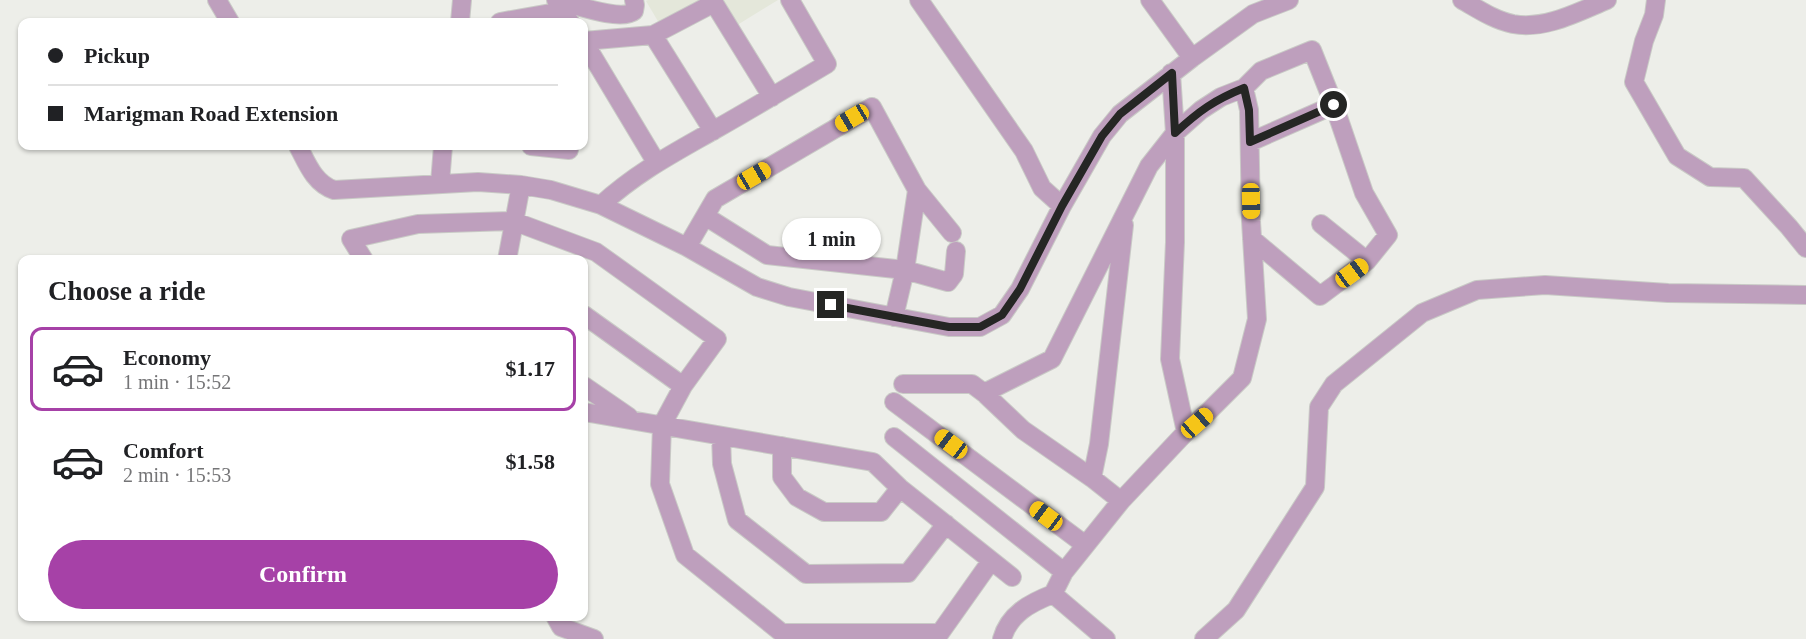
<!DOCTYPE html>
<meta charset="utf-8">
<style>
body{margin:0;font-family:Georgia,serif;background:#f2f2f2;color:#202124;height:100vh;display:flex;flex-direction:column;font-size:22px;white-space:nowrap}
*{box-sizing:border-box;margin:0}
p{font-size:20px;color:#757577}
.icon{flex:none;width:33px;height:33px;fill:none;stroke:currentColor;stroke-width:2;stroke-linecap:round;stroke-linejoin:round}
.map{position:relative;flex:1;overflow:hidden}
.panel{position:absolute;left:18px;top:255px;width:570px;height:366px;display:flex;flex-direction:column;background:#fff;border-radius:12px;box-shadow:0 2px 4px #0004}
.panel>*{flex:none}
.top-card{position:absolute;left:18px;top:18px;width:570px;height:132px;border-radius:12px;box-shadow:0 2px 4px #0004;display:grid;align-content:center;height:132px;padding:0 30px;background:#fff}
.end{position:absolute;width:27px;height:27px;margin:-14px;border:8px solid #252624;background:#fff;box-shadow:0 0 0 3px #fff}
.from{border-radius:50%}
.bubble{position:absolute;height:42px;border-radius:21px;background:#fff;box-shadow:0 2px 4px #0004;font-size:20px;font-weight:600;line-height:42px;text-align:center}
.car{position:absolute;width:18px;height:36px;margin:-18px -9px;border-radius:8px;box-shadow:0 0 4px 2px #0007;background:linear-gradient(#f5c518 24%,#345 0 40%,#f5c518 0 76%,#345 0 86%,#f5c518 0)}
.top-card b{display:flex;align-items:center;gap:21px;height:57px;font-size:22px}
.top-card b+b{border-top:2px solid #e0e0e0}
.top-card i{width:15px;height:15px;background:#202124}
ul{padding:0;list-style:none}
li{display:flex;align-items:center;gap:18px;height:84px;margin:0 12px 9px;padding:0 18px;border:3px solid transparent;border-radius:12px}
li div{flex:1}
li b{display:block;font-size:22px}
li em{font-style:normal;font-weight:600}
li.on{border-color:#a641a7}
li>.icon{width:54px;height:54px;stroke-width:1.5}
h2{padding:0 30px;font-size:27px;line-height:72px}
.primary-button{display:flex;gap:12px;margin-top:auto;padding:12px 30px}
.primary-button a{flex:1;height:69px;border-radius:36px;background:#a641a7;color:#fff;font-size:24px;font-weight:600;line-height:69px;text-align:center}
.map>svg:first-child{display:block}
.built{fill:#e4e7da}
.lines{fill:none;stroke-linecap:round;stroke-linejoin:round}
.minor-casing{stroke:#c9cac6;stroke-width:20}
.minor{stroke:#be9fbd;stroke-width:18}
.route{stroke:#252624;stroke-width:8}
</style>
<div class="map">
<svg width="1806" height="639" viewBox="0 0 1806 639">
<rect width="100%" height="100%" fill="#edeee9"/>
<path class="built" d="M 648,0 L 709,0 L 662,28 L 646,1 Z
M 718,0 L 778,0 L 734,27 Z"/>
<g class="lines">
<defs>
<path id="minor" d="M 217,0 L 230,22
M 556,0 C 573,4 621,22 634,11 L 635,5 L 634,0
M 919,0 L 1024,151 L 1042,188 L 1062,206
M 1150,0 L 1192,58
M 1462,0 C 1478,9 1494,20 1513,24 C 1545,30 1578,12 1607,0
M 1656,0 L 1654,15 L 1644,41 L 1634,82 L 1677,156 L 1710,177 L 1744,178 L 1789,227 L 1806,248
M 460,22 L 462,0
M 500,22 L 562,11 L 570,22
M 653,35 L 713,131
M 584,41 L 653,35 L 714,3 L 772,97
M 584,42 L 656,162
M 1171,73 L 1175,133 L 1175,242 L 1170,359 L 1186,432
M 1250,142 L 1334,105
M 298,146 C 307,163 314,183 334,190 L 478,182 L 521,185 L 551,190 L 601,205 L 687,247 L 757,287 L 789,297 L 949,327 L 980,327 L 1002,315 L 1020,289 L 1062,206 L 1102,136 L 1120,114 L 1192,58 L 1253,14 L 1289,0
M 531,146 L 569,150
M 440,183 L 443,146
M 917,190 L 952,233
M 601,205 C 637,172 674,153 716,129 C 753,108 790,86 827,64 L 790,0
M 705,216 L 767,255 L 905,270 L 948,282 L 954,274 L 956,251
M 1321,224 L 1367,261
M 687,247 L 715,199 L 872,107 L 917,190 L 905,270 L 894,317
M 364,260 L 351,239 L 418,224 L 513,221 L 596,252 L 717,339 L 683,386 L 662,425 L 660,484 L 685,555 L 782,633 L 940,633 L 991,561
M 507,260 L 521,185
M 584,315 L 683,386
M 903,384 L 972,384 L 984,393 L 1023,430 L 1092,478
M 584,386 L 629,417
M 984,393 L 1052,359 L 1149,166 L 1175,133 L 1201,110 L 1221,97 L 1244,88 L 1261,71 L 1312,50 L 1334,105 L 1364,193 L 1388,235 L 1367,261 L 1320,296 L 1252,239
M 894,402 L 1084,544
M 584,412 L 873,462 L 900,488 L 1012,577
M 721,436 L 722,464 L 737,520 L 806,574 L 908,573 L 946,524
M 894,437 L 1064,572
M 782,446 L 782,477 L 797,497 L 824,512 L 881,512 L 900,488
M 1121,501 L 1092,478 L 1099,444 L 1124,225
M 1053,594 L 1064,572 L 1121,501 L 1186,432 L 1207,413 L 1242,378 L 1257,319 L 1251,221 L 1249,110 L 1244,88
M 555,616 L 561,627 L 594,639
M 1002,639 C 1009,614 1030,603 1053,594 L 1106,639
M 1204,639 L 1236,610 L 1315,487 L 1319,407 L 1334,384 L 1422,313 L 1477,290 L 1545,285 L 1668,293 L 1806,295"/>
</defs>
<use href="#minor" class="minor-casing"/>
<use href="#minor" class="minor"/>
</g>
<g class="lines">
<path class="route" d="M 831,305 L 949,327 L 980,327 L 1002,315 L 1020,289 L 1062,206 L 1102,136 L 1120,114 L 1172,73 L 1175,133 C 1199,111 1214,100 1244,88 L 1249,110 L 1250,142 L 1334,105"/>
</g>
</svg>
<i class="end from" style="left:1334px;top:105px"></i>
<i class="end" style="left:831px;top:305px"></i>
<div class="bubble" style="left:782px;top:218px;width:99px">1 min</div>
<i class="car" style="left:852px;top:118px;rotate:240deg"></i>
<i class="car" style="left:754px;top:176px;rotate:60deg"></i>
<i class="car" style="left:1251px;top:201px;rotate:179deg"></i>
<i class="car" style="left:1352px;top:273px;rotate:54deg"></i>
<i class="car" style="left:1197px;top:423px;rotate:49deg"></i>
<i class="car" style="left:951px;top:444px;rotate:307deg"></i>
<i class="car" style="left:1046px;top:516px;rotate:307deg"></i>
<div class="top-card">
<b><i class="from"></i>Pickup</b>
<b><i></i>Marigman Road Extension</b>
</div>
<section class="panel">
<h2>Choose a ride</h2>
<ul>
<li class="on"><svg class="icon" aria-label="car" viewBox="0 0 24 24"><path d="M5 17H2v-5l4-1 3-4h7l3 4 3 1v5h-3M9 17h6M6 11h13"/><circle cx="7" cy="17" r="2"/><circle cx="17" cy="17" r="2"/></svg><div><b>Economy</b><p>1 min · 15:52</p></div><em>$1.17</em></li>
<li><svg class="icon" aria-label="car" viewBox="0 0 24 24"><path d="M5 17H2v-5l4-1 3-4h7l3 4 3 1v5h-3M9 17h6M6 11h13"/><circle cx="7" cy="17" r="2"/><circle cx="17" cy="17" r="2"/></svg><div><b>Comfort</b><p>2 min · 15:53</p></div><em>$1.58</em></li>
</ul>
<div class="primary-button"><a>Confirm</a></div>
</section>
</div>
